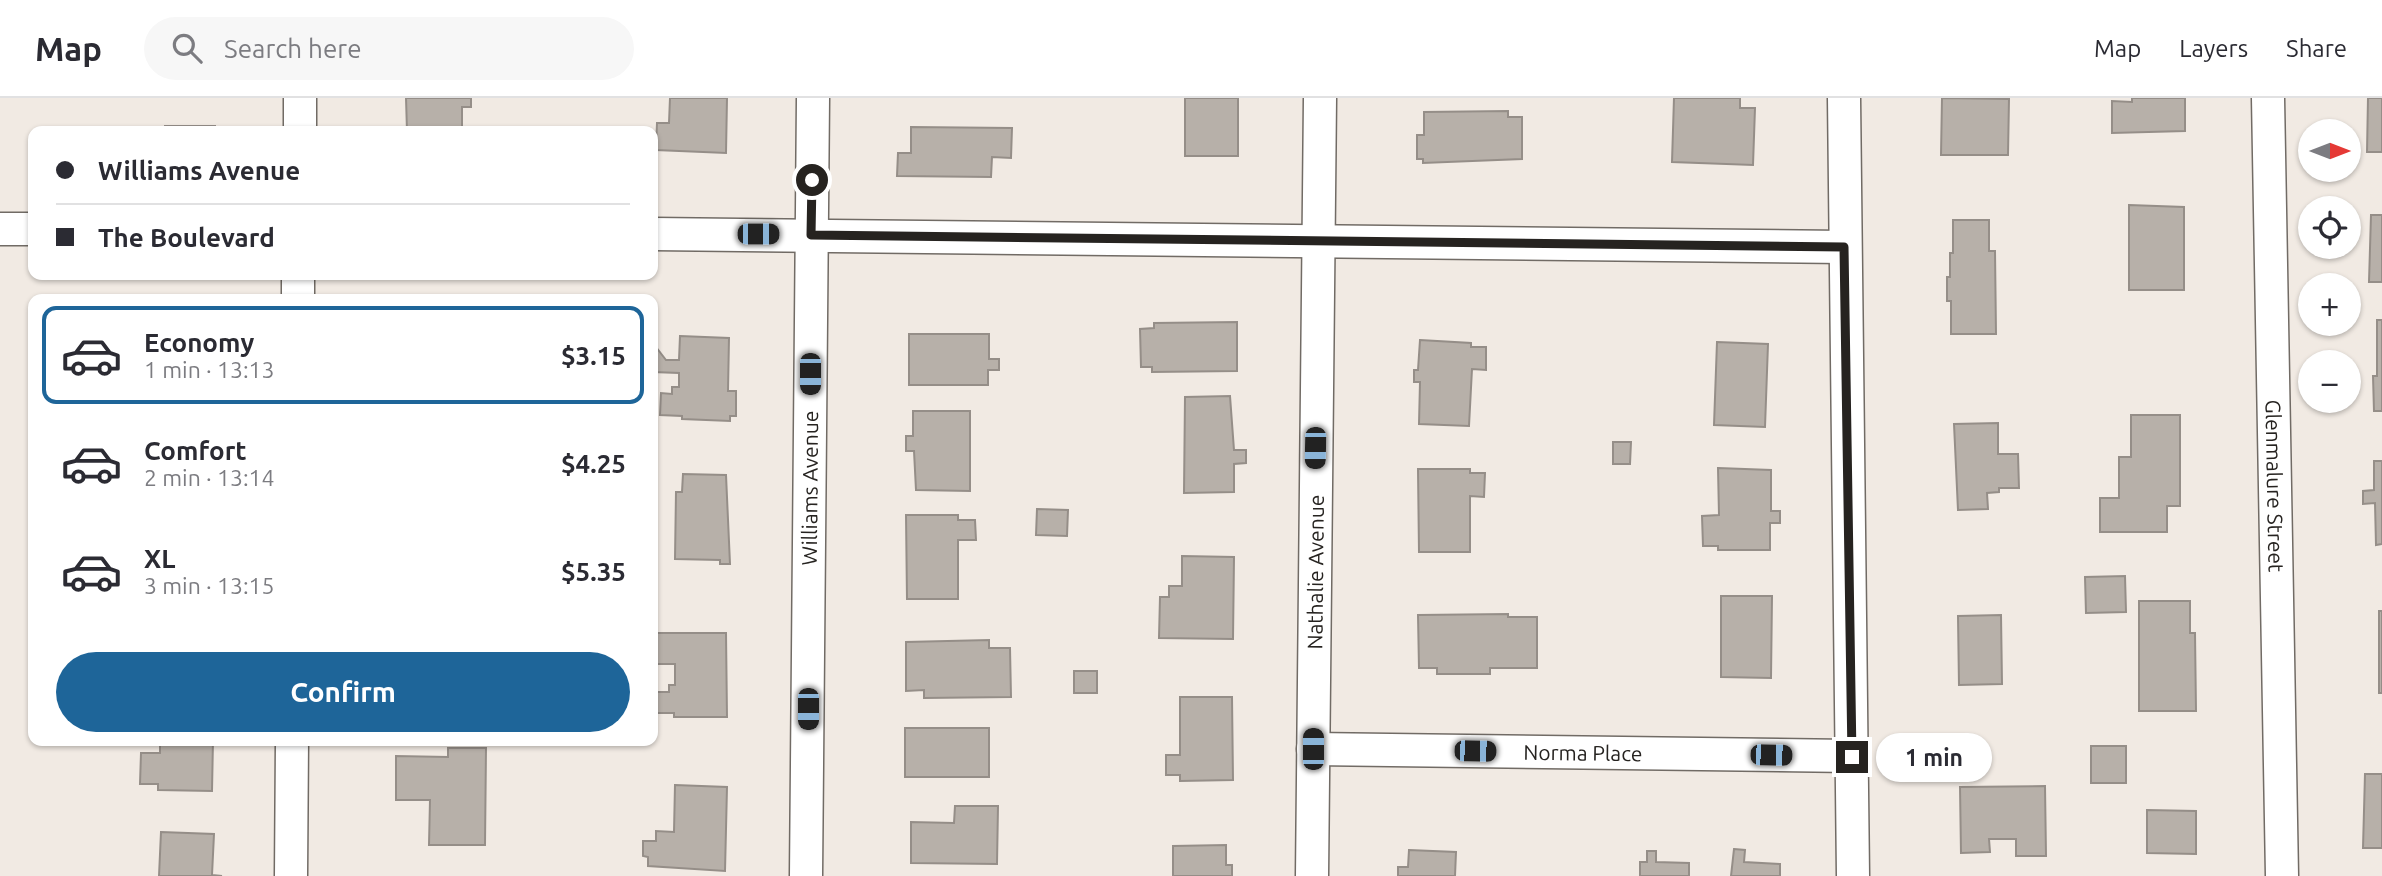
<!DOCTYPE html>
<meta charset="utf-8">
<style>
body{margin:0;font-family:Ubuntu,sans-serif;background:#f7f7f7;color:#2b2b33;height:100vh;display:flex;flex-direction:column;font-size:26px;white-space:nowrap}
*{box-sizing:border-box;margin:0}
p{font-size:23px;color:#7c7c81}
.icon{flex:none;width:38px;height:38px;fill:none;stroke:currentColor;stroke-width:2;stroke-linecap:round;stroke-linejoin:round}
.map{position:relative;flex:1;overflow:hidden}
.sheet{position:absolute;left:28px;top:196px;width:630px;height:452px;display:flex;flex-direction:column;background:#fff;border-radius:14px;box-shadow:0 2px 5px #0004}
.sheet>*{flex:none}
.guide{position:absolute;left:28px;top:28px;width:630px;height:154px;border-radius:14px;box-shadow:0 2px 5px #0004;display:grid;align-content:center;height:154px;padding:0 28px;background:#fff}
.needle{width:46px;rotate:90deg}
.controls{position:absolute;left:2298px;top:21px;display:grid;gap:14px}
.controls a{display:grid;place-items:center;width:63px;height:63px;border-radius:50%;background:#fff;box-shadow:0 2px 5px #0004;font-size:35px}
.end{position:absolute;width:32px;height:32px;margin:-16px;border:9px solid #262320;background:#fff;box-shadow:0 0 0 4px #fff}
.from{border-radius:50%}
.bubble{position:absolute;height:49px;border-radius:24px;background:#fff;box-shadow:0 2px 5px #0004;font-size:23px;font-weight:600;line-height:49px;text-align:center}
.car{position:absolute;width:21px;height:42px;margin:-21px -10px;border-radius:9px;box-shadow:0 0 5px 2px #0007;background:linear-gradient(#222 24%,#8ab4d8 0 40%,#222 0 76%,#8ab4d8 0 86%,#222 0)}
.guide b{display:flex;align-items:center;gap:24px;height:66px;font-size:26px}
.guide b+b{border-top:2px solid #e1e1e2}
.guide i{width:18px;height:18px;background:#2b2b33}
ul{padding:12px 0 0;list-style:none}
li{display:flex;align-items:center;gap:21px;height:98px;margin:0 14px 10px;padding:0 14px;border:4px solid transparent;border-radius:14px}
li div{flex:1}
li b{display:block;font-size:26px}
li em{font-style:normal;font-weight:600}
li.active{border-color:#1e6599}
li>.icon{width:63px;height:63px;stroke-width:1.5}
.action{display:flex;gap:14px;margin-top:auto;padding:14px 28px}
.action a{flex:1;height:80px;border-radius:42px;background:#1e6599;color:#fff;font-size:28px;font-weight:600;line-height:80px;text-align:center}
header{display:flex;align-items:center;gap:42px;box-sizing:border-box;height:98px;padding:0 35px;background:#fff;border-bottom:2px solid #e1e1e2}
header strong{font-size:33px}
nav{display:flex;gap:38px;margin-inline-start:auto;font-size:24px}
.search{width:490px;height:63px;background:#f7f7f7;display:flex;align-items:center;gap:18px;box-sizing:border-box;padding:0 24px;border-radius:38px;color:#7c7c81;font-size:26px}
.map>svg:first-child{display:block}
.building{fill:#b7b0a9;stroke:#958e88;stroke-width:2}
.lines{fill:none;stroke-linecap:round;stroke-linejoin:round}
.street-casing{stroke:#716b65;stroke-width:35}
.street{stroke:#fff;stroke-width:32}
.route{stroke:#262320;stroke-width:9}
.labels{text-anchor:middle;dominant-baseline:central;stroke-width:6;stroke-linejoin:round;paint-order:stroke}
.street-label{font-size:21px;fill:#262320;stroke:#f1eae3}
</style>
<header>
<strong>Map</strong>
<div class="search"><svg class="icon" aria-label="search" viewBox="0 0 24 24"><circle cx="10" cy="10" r="6"/><path d="M15 15l6 6"/></svg>Search here</div>
<nav><a>Map</a><a>Layers</a><a>Share</a></nav>
</header>
<div class="map">
<svg width="2382" height="778" viewBox="0 0 2382 778">
<rect width="100%" height="100%" fill="#f1eae3"/>
<path class="building" d="M 406,0 L 471,0 L 471,9 L 462,9 L 462,33 L 407,33 Z
M 670,0 L 727,0 L 726,55 L 656,52 L 657,25 L 669,25 Z
M 1185,0 L 1238,0 L 1238,58 L 1185,58 Z
M 1674,0 L 1740,0 L 1740,10 L 1755,10 L 1753,67 L 1672,64 Z
M 1942,0 L 2009,1 L 2008,57 L 1941,57 Z
M 2132,0 L 2185,0 L 2185,33 L 2112,35 L 2112,3 L 2132,4 Z
M 2368,0 L 2382,0 L 2382,54 L 2367,54 Z
M 1508,13 L 1508,19 L 1522,19 L 1522,61 L 1423,65 L 1423,61 L 1417,61 L 1417,37 L 1424,37 L 1424,14 Z
M 165,28 L 215,28 L 215,33 L 126,33 L 165,32 Z
M 911,29 L 1012,30 L 1011,60 L 992,59 L 991,79 L 897,78 L 898,55 L 911,55 Z
M 2129,107 L 2184,109 L 2184,192 L 2129,192 Z
M 2371,117 L 2382,117 L 2382,184 L 2369,184 Z
M 1953,122 L 1989,122 L 1989,153 L 1995,153 L 1996,236 L 1951,236 L 1951,203 L 1947,203 L 1947,179 L 1950,179 L 1950,155 L 1953,155 Z
M 2377,222 L 2382,222 L 2382,313 L 2374,313 L 2373,278 L 2377,278 Z
M 1237,224 L 1237,273 L 1152,274 L 1152,269 L 1141,269 L 1140,231 L 1154,230 L 1154,225 Z
M 909,236 L 989,236 L 989,261 L 999,261 L 999,272 L 988,272 L 988,287 L 909,287 Z
M 680,238 L 729,240 L 728,293 L 736,293 L 736,318 L 730,318 L 730,323 L 682,321 L 682,318 L 660,317 L 661,295 L 672,296 L 672,289 L 679,289 L 679,275 L 653,274 L 653,243 L 656,243 L 656,249 L 666,262 L 679,262 Z
M 1420,242 L 1471,245 L 1471,249 L 1486,249 L 1486,272 L 1472,271 L 1469,328 L 1419,326 L 1420,284 L 1414,284 L 1414,272 L 1418,272 Z
M 1717,244 L 1768,246 L 1765,329 L 1714,327 Z
M 1230,298 L 1234,352 L 1246,352 L 1246,365 L 1234,366 L 1234,394 L 1184,395 L 1185,299 Z
M 913,313 L 970,313 L 970,393 L 916,392 L 914,353 L 906,353 L 906,338 L 913,338 Z
M 2131,317 L 2180,317 L 2180,408 L 2167,408 L 2167,434 L 2100,434 L 2100,400 L 2119,400 L 2119,359 L 2131,359 Z
M 1998,325 L 1998,356 L 2018,356 L 2019,390 L 1999,390 L 1999,394 L 1987,395 L 1988,411 L 1958,412 L 1954,326 Z
M 1613,344 L 1631,344 L 1630,366 L 1613,366 Z
M 2374,363 L 2382,363 L 2382,446 L 2376,447 L 2375,405 L 2363,406 L 2363,393 L 2374,392 Z
M 1718,370 L 1771,372 L 1771,413 L 1780,413 L 1780,425 L 1770,425 L 1770,452 L 1718,452 L 1718,448 L 1703,448 L 1702,418 L 1719,417 Z
M 1418,371 L 1470,371 L 1470,375 L 1485,375 L 1484,399 L 1470,398 L 1470,454 L 1419,454 Z
M 683,376 L 726,377 L 730,466 L 720,466 L 720,462 L 675,461 L 676,394 L 682,394 Z
M 1037,411 L 1068,412 L 1067,438 L 1036,437 Z
M 906,417 L 958,417 L 958,422 L 975,422 L 976,442 L 958,442 L 958,501 L 907,501 Z
M 1182,458 L 1234,459 L 1233,541 L 1159,540 L 1160,499 L 1169,499 L 1169,488 L 1182,488 Z
M 2125,478 L 2126,514 L 2086,515 L 2085,479 Z
M 1721,498 L 1772,498 L 1771,580 L 1721,579 Z
M 2139,503 L 2190,503 L 2190,535 L 2195,535 L 2196,613 L 2139,613 Z
M 2379,513 L 2382,513 L 2382,595 L 2379,595 Z
M 1508,516 L 1508,519 L 1537,519 L 1537,570 L 1490,570 L 1490,576 L 1437,576 L 1437,570 L 1419,570 L 1418,517 Z
M 2001,517 L 2002,586 L 1959,587 L 1958,518 Z
M 653,535 L 726,535 L 727,619 L 674,619 L 674,615 L 656,615 L 656,594 L 669,594 L 669,587 L 675,587 L 675,566 L 653,566 Z
M 989,542 L 989,550 L 1010,550 L 1011,599 L 924,600 L 924,592 L 906,593 L 906,544 Z
M 1074,573 L 1097,573 L 1097,595 L 1074,595 Z
M 1180,599 L 1232,599 L 1233,682 L 1180,683 L 1180,677 L 1166,677 L 1166,657 L 1180,657 Z
M 905,630 L 989,630 L 989,679 L 905,679 Z
M 160,642 L 213,642 L 212,693 L 158,692 L 158,686 L 140,686 L 141,655 L 160,655 Z
M 2091,648 L 2126,648 L 2126,685 L 2091,685 Z
M 448,650 L 486,650 L 485,747 L 429,747 L 430,702 L 396,702 L 396,658 L 448,659 Z
M 2365,676 L 2382,676 L 2382,750 L 2363,750 Z
M 675,687 L 727,689 L 725,773 L 648,768 L 648,759 L 643,758 L 643,743 L 656,743 L 656,733 L 674,734 Z
M 2045,688 L 2046,758 L 2016,758 L 2016,741 L 1989,741 L 1990,754 L 1961,755 L 1960,689 Z
M 955,708 L 998,708 L 997,766 L 911,765 L 911,724 L 954,725 Z
M 2147,712 L 2196,713 L 2196,756 L 2147,755 Z
M 161,734 L 214,736 L 212,777 L 222,778 L 159,778 Z
M 1226,747 L 1226,767 L 1232,767 L 1232,778 L 1173,778 L 1173,748 Z
M 1734,751 L 1745,752 L 1744,764 L 1780,766 L 1780,778 L 1731,778 Z
M 1409,752 L 1456,754 L 1455,778 L 1398,778 L 1398,769 L 1408,769 Z
M 1647,753 L 1656,753 L 1656,764 L 1689,765 L 1689,778 L 1640,778 L 1640,764 L 1647,764 Z"/>
<g class="lines">
<defs>
<g id="street">
<path d="M 1844,0 L 1853,778"/>
<path id="s1" d="M 2268,0 L 2282,778"/>
<path d="M 300,33 L 300,0"/>
<path d="M 0,131 L 33,131"/>
<path d="M 653,136 L 1844,149"/>
<path d="M 298,201 L 298,177"/>
<path id="s2" d="M 1313,651 L 1851,658"/>
<path d="M 291,778 L 292,642"/>
<path id="s3" d="M 806,778 L 813,0"/>
<path id="s4" d="M 1312,778 L 1320,0"/>
</g>
</defs>
<use href="#street" class="street-casing"/>
<use href="#street" class="street"/>
</g>
<g class="lines">
<path class="route" d="M 812,82 L 811,137 L 1844,149 L 1852,659"/>
</g>
<g class="labels">
<g class="street-label">
<text stroke="none"><textPath href="#s3" startOffset="388">Williams Avenue</textPath></text>
<text stroke="none"><textPath href="#s1" startOffset="388">Glenmalure Street</textPath></text>
<text stroke="none"><textPath href="#s4" startOffset="304">Nathalie Avenue</textPath></text>
<text stroke="none"><textPath href="#s2" startOffset="270">Norma Place</textPath></text>
</g>
</g>
</svg>
<div class="controls">
<a><svg class="needle" viewBox="-14 -14 28 28"><path d="M0-13l5 13h-10z" fill="#e53935"/><path d="M0 13l5-13h-10z" fill="#7c7c81"/></svg></a>
<a><svg class="icon" aria-label="locate" viewBox="0 0 24 24"><circle cx="12" cy="12" r="6"/><path d="M12 2v4M12 18v4M2 12h4M18 12h4"/></svg></a>
<a>+</a>
<a>−</a>
</div>
<i class="end from" style="left:812px;top:82px"></i>
<i class="end" style="left:1852px;top:659px"></i>
<div class="bubble" style="left:1876px;top:635px;width:116px">1 min</div>
<i class="car" style="left:758px;top:136px;rotate:90deg"></i>
<i class="car" style="left:810px;top:276px;rotate:180deg"></i>
<i class="car" style="left:1315px;top:350px;rotate:181deg"></i>
<i class="car" style="left:808px;top:611px;rotate:180deg"></i>
<i class="car" style="left:1313px;top:651px;rotate:0deg"></i>
<i class="car" style="left:1475px;top:653px;rotate:91deg"></i>
<i class="car" style="left:1771px;top:657px;rotate:91deg"></i>
<div class="guide">
<b><i class="from"></i>Williams Avenue</b>
<b><i></i>The Boulevard</b>
</div>
<section class="sheet">
<ul>
<li class="active"><svg class="icon" aria-label="car" viewBox="0 0 24 24"><path d="M5 17H2v-5l4-1 3-4h7l3 4 3 1v5h-3M9 17h6M6 11h13"/><circle cx="7" cy="17" r="2"/><circle cx="17" cy="17" r="2"/></svg><div><b>Economy</b><p>1 min · 13:13</p></div><em>$3.15</em></li>
<li><svg class="icon" aria-label="car" viewBox="0 0 24 24"><path d="M5 17H2v-5l4-1 3-4h7l3 4 3 1v5h-3M9 17h6M6 11h13"/><circle cx="7" cy="17" r="2"/><circle cx="17" cy="17" r="2"/></svg><div><b>Comfort</b><p>2 min · 13:14</p></div><em>$4.25</em></li>
<li><svg class="icon" aria-label="car" viewBox="0 0 24 24"><path d="M5 17H2v-5l4-1 3-4h7l3 4 3 1v5h-3M9 17h6M6 11h13"/><circle cx="7" cy="17" r="2"/><circle cx="17" cy="17" r="2"/></svg><div><b>XL</b><p>3 min · 13:15</p></div><em>$5.35</em></li>
</ul>
<div class="action"><a>Confirm</a></div>
</section>
</div>
